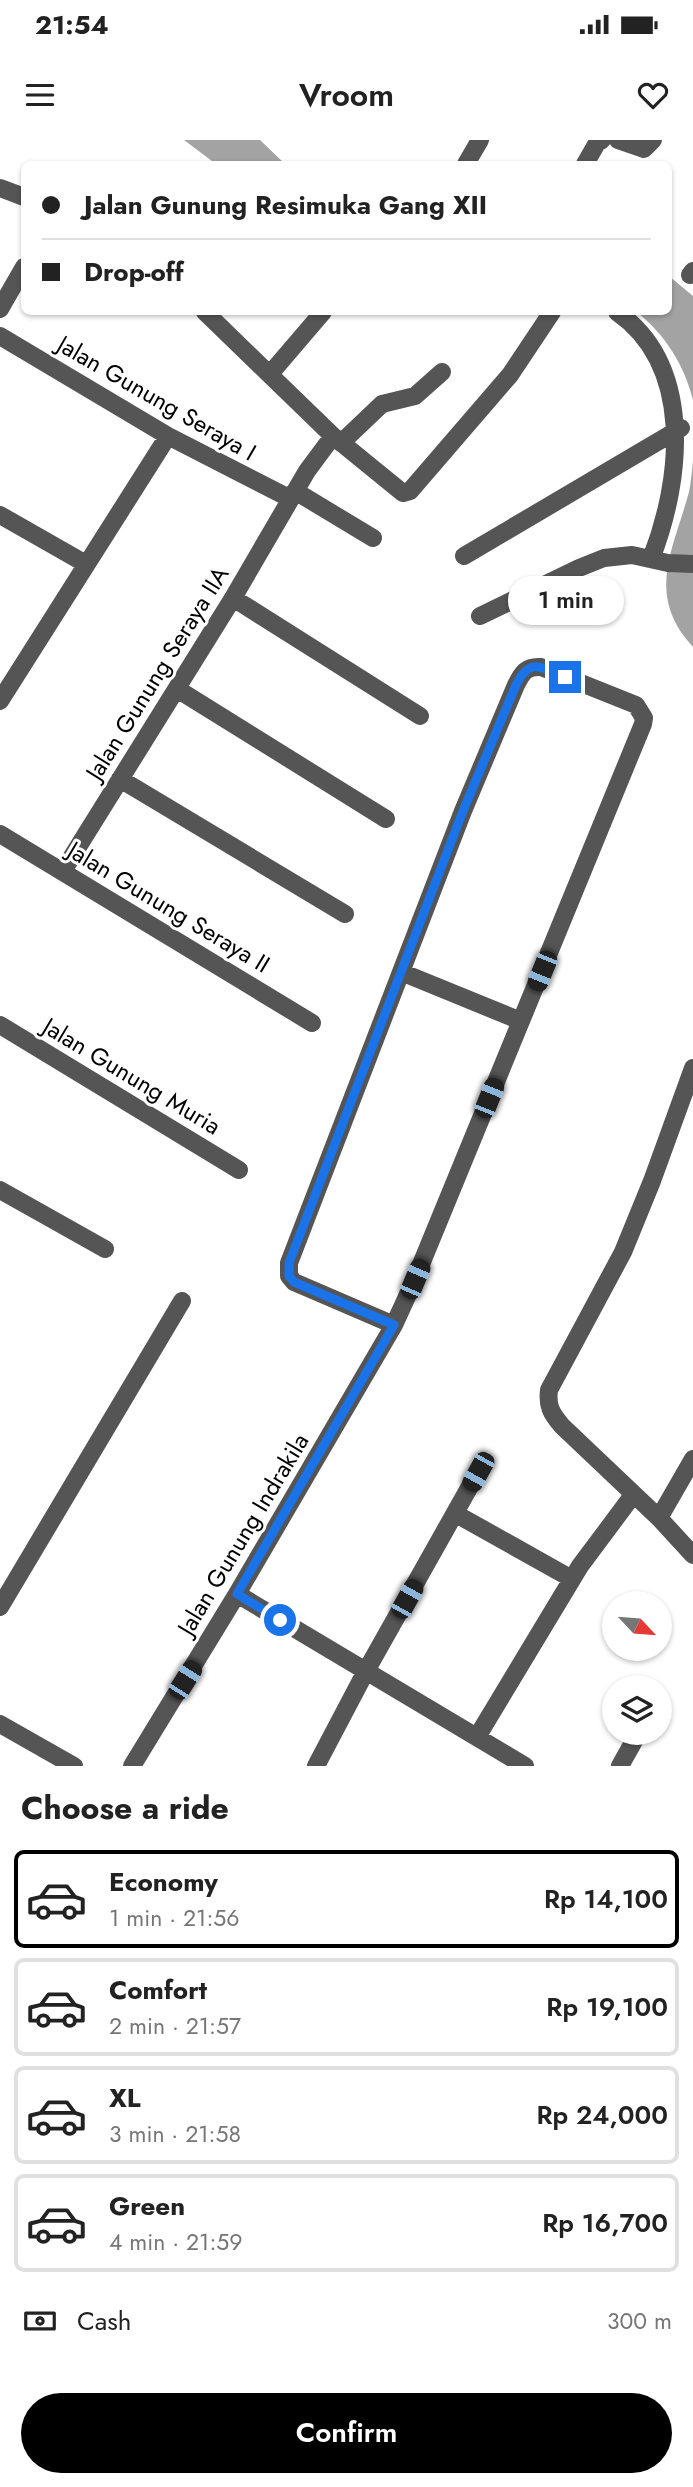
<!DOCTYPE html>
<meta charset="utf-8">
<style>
body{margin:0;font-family:Jost,sans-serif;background:#f6f6f6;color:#222;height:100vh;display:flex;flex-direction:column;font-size:26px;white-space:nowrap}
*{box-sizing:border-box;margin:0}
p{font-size:23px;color:#767676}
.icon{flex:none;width:38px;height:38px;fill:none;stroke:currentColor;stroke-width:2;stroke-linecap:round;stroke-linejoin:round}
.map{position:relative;height:1626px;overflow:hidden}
.drawer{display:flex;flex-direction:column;background:#fff;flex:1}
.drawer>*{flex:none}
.hud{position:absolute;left:21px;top:21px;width:651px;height:154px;border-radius:10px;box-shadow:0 2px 5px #0004;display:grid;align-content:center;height:154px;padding:0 21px;background:#fff}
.needle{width:46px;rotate:116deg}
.controls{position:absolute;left:602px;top:1451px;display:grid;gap:14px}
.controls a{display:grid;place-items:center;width:70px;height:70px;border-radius:50%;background:#fff;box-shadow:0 2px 5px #0004;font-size:35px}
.end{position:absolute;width:32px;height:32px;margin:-16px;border:9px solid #1a73e8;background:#fff;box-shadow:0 0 0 4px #fff}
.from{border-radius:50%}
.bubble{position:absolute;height:49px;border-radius:24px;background:#fff;box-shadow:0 2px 5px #0004;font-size:23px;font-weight:600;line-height:49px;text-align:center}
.car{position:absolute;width:21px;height:42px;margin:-21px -10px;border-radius:9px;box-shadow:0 0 5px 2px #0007;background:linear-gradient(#222 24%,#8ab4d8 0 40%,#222 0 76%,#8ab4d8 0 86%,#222 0)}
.hud b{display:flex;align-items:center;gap:24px;height:66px;font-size:26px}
.hud b+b{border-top:2px solid #e0e0e0}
.hud i{width:18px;height:18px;background:#222}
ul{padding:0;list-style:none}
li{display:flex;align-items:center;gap:21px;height:98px;margin:0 14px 10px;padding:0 7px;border:4px solid #e0e0e0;border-radius:10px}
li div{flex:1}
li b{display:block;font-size:26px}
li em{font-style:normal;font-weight:600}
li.on{border-color:#000}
li>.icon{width:63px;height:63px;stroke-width:1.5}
h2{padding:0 21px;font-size:32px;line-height:84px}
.pay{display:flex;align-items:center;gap:18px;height:77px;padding:0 21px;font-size:26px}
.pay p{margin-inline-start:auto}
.button{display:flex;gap:14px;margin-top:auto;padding:14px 21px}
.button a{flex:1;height:80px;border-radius:42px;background:#000;color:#fff;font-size:28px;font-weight:600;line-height:80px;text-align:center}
.status{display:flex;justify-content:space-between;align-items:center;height:49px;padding:0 35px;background:#fff;direction:ltr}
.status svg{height:19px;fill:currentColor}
header{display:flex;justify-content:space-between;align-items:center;height:91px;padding:0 21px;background:#fff;font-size:32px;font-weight:600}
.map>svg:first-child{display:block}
.water{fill:#a3a3a3}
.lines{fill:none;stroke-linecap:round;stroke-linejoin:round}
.minor{stroke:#555;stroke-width:18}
.route{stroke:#1a73e8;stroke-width:9}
.labels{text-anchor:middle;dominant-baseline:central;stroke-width:6;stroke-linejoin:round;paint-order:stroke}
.street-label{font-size:24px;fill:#000;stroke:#fff}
</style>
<div class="status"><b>21:54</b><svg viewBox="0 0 49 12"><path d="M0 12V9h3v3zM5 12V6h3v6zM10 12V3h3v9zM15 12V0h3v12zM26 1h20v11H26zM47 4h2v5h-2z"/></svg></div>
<header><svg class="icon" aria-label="menu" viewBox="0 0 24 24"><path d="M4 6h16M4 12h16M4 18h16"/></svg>Vroom<svg class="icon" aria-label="heart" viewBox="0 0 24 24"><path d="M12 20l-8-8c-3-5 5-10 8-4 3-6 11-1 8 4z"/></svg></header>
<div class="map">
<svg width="693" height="1626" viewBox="0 0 693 1626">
<rect width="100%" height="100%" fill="#fff"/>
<path class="water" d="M 184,0 L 260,0 L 285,24 L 216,24 Z
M 669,136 L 693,156 L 693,260 C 684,224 665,195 637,172 L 668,172 Z
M 693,320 L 693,507 C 645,455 673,411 689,352 C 691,342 692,330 693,320 Z"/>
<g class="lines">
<path class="minor" d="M 618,0 L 644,9 L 653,0
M 466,24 L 480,0
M 585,24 L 597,3 L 602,0
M 0,48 L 24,57
M 690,135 L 693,131
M 0,169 L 24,127
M 205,172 L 333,296 L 403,353 L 410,351 L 510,235 L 552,172
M 617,172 C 693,225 683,337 651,419
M 0,196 L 168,296 L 291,359
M 270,234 L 323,172
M 341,303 L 382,264 L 415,256 L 442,232
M 295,351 L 373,398
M 0,375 L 86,424
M 464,416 L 681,288
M 233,458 L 420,576
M 480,476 L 579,428 L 604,418 L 632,415 L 668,423 L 693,424
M 177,549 L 386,679
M 0,561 L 168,296
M 120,639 L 345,774
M 0,694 L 312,883
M 63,731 L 233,458 L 307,331 L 333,296
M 401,832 L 521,881
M 0,885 L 239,1030
M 693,928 L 652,1041 L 623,1112 L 549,1250 C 547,1266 551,1273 562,1286 L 659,1378 L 693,1415
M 0,1050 L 105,1109
M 456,1374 L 572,1439
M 659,1378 L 693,1319
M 237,1454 L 525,1626
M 0,1467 L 182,1161
M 0,1584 L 74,1626
M 477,1597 L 580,1426 L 633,1355
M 132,1626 L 237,1454 L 394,1185 L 415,1139 L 643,584 L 644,578 L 636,565 L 541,527 C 526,526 522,533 516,545 L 463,671 L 289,1123 L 289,1136 L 294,1142 L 394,1185
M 316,1626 L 366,1531 L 478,1332
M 620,1626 L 639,1592"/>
</g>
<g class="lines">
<path class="route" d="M 280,1480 L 237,1454 L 394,1185 L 294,1142 L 289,1136 L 289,1123 L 463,671 L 516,545 C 530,517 541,527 565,537"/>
</g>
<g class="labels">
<g class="street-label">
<text transform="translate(157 258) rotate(30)">Jalan Gunung Seraya I</text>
<text transform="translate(157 533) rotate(-58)">Jalan Gunung Seraya IIA</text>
<text transform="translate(169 767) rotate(31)">Jalan Gunung Seraya II</text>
<text transform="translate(132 936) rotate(31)">Jalan Gunung Muria</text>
<text transform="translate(243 1394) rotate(-59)">Jalan Gunung Indrakila</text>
</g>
</g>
</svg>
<div class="controls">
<a><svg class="needle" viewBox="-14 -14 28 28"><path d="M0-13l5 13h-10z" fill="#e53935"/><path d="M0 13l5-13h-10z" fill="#767676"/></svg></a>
<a><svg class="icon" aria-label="layers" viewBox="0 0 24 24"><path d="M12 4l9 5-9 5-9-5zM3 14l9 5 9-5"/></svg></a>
</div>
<i class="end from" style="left:280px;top:1480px"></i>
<i class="end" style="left:565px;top:537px"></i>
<div class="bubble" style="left:508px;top:436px;width:116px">1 min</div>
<i class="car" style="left:542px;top:831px;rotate:202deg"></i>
<i class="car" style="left:489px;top:958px;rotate:22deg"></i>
<i class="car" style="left:415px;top:1139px;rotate:23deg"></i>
<i class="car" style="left:478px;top:1332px;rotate:209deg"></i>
<i class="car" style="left:407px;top:1459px;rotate:29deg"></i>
<i class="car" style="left:185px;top:1540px;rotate:32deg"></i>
<div class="hud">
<b><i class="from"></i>Jalan Gunung Resimuka Gang XII</b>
<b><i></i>Drop-off</b>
</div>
</div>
<section class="drawer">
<h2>Choose a ride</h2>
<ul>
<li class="on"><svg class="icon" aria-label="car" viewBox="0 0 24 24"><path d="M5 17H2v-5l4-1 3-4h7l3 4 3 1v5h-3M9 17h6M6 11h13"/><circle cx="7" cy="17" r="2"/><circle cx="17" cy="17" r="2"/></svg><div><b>Economy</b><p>1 min · 21:56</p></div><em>Rp 14,100</em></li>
<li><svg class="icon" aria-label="car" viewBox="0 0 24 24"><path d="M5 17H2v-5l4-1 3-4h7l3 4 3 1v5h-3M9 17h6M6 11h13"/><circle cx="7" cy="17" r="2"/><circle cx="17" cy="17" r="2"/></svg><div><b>Comfort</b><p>2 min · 21:57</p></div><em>Rp 19,100</em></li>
<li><svg class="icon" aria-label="car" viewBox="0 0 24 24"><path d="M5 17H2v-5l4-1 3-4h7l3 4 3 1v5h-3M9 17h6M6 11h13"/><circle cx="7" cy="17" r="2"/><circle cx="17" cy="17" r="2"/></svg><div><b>XL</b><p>3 min · 21:58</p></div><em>Rp 24,000</em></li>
<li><svg class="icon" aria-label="car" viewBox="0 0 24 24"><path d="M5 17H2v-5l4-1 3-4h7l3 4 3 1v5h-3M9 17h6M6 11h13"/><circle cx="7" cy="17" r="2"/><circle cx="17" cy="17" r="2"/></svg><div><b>Green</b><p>4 min · 21:59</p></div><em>Rp 16,700</em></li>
</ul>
<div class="pay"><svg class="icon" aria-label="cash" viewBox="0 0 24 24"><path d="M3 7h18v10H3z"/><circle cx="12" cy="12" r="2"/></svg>Cash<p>300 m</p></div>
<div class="button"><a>Confirm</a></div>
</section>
